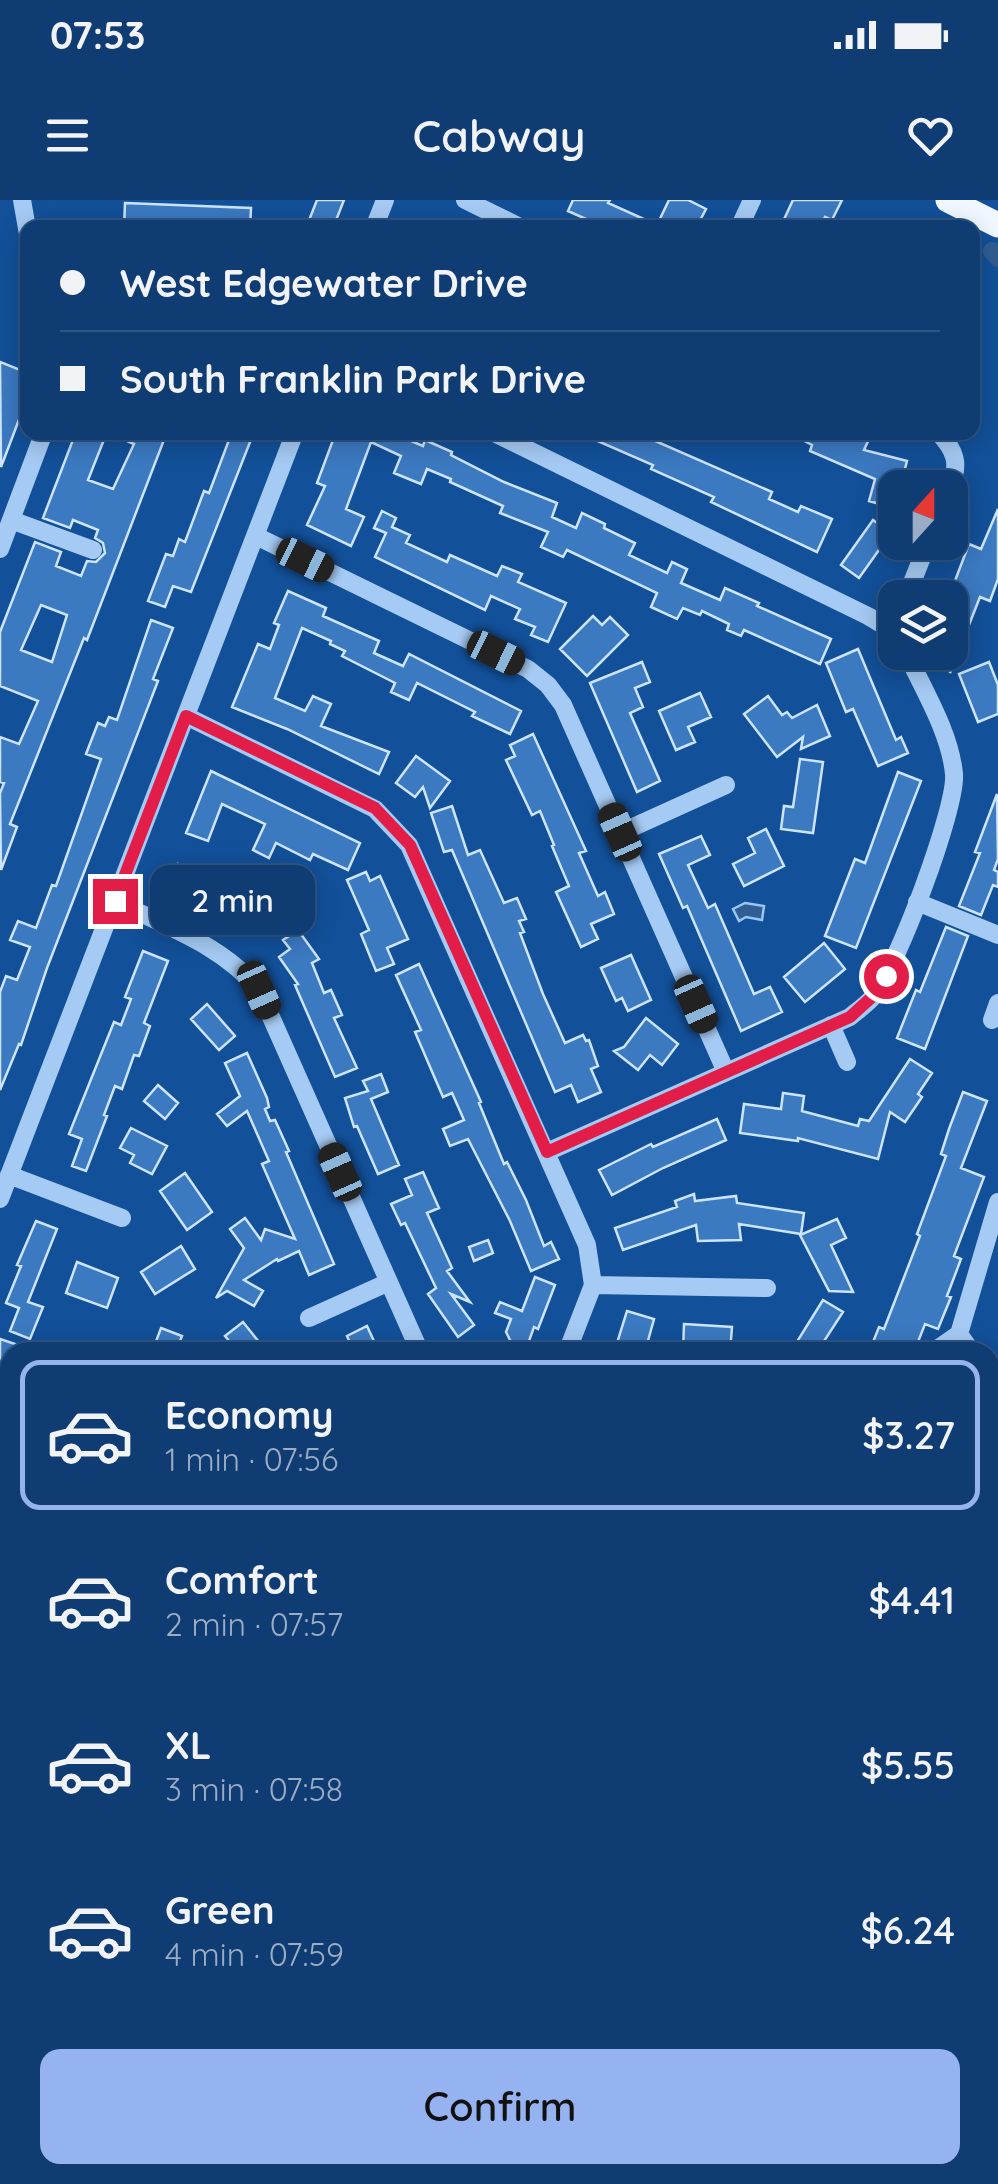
<!DOCTYPE html>
<meta charset="utf-8">
<style>
body{margin:0;font-family:Quicksand,sans-serif;background:#1c477b;color:#f1f3f6;height:100vh;display:flex;flex-direction:column;font-size:38px;white-space:nowrap}
*{box-sizing:border-box;margin:0}
p{font-size:32px;color:#9badc4}
.icon{flex:none;width:55px;height:55px;fill:none;stroke:currentColor;stroke-width:2;stroke-linecap:round;stroke-linejoin:round}
.map{position:relative;flex:1;overflow:hidden}
.details{position:absolute;left:0px;top:1142px;width:1000px;height:842px;display:flex;flex-direction:column;background:#0e3c73;border-radius:30px 30px 0 0;box-shadow:0 5px 25px #0003,0 0 0 2px #2e5685}
.details>*{flex:none}
.top-card{position:absolute;left:20px;top:20px;width:960px;height:220px;border-radius:20px;box-shadow:0 5px 25px #0003,0 0 0 2px #2e5685;display:grid;align-content:center;height:220px;padding:0 40px;background:#0e3c73}
.needle{width:65px;rotate:21deg}
.buttons{position:absolute;left:878px;top:270px;display:grid;gap:20px}
.buttons a{display:grid;place-items:center;width:90px;height:90px;border-radius:20px;background:#0e3c73;box-shadow:0 5px 25px #0003,0 0 0 2px #2e5685;font-size:50px}
.end{position:absolute;width:45px;height:45px;margin:-22px;border:12px solid #e11d48;background:#fff;box-shadow:0 0 0 5px #fff}
.from{border-radius:50%}
.bubble{position:absolute;height:70px;border-radius:20px;background:#0e3c73;box-shadow:0 5px 25px #0003,0 0 0 2px #2e5685;font-size:32px;font-weight:600;line-height:70px;text-align:center}
.car{position:absolute;width:30px;height:60px;margin:-30px -15px;border-radius:12px;box-shadow:0 0 8px 2px #0007;background:linear-gradient(#222 24%,#8ab4d8 0 40%,#222 0 76%,#8ab4d8 0 86%,#222 0)}
.top-card b{display:flex;align-items:center;gap:35px;height:95px;font-size:38px}
.top-card b+b{border-top:2px solid #2e5685}
.top-card i{width:25px;height:25px;background:#f1f3f6}
ul{padding:18px 0 0;list-style:none}
li{display:flex;align-items:center;gap:30px;height:150px;margin:0 20px 15px;padding:0 20px;border:5px solid transparent;border-radius:20px}
li div{flex:1}
li b{display:block;font-size:38px}
li em{font-style:normal;font-weight:600}
li.active{border-color:#95b2f1}
li>.icon{width:90px;height:90px;stroke-width:1.5}
.action{display:flex;gap:20px;margin-top:auto;padding:20px 40px}
.action a{flex:1;height:115px;border-radius:20px;background:#95b2f1;color:#111;font-size:40px;font-weight:600;line-height:115px;text-align:center}
.status{display:flex;justify-content:space-between;align-items:center;height:70px;padding:0 50px;background:#0e3c73;direction:ltr}
.status svg{height:28px;fill:currentColor}
header{display:flex;justify-content:space-between;align-items:center;height:130px;padding:0 40px;background:#0e3c73;font-size:45px;font-weight:600}
.map>svg:first-child{display:block}
.green{fill:#256ab7}
.water{fill:#305d92;stroke:#97c5f6;stroke-width:2.5}
.lines{fill:none;stroke-linecap:round;stroke-linejoin:round}
.canal{stroke:#305d92;stroke-width:18}
.building{fill:#3b79c1;stroke:#cde4fd;stroke-width:2.5;fill-rule:evenodd}
.minor{stroke:#a5caf3;stroke-width:18}
.major{stroke:#f1f7ff;stroke-width:25}
.route{stroke:#e11d48;stroke-width:12}
</style>
<div class="status"><b>07:53</b><svg viewBox="0 0 49 12"><path d="M0 12V9h3v3zM5 12V6h3v6zM10 12V3h3v9zM15 12V0h3v12zM26 1h20v11H26zM47 4h2v5h-2z"/></svg></div>
<header><svg class="icon" aria-label="menu" viewBox="0 0 24 24"><path d="M4 6h16M4 12h16M4 18h16"/></svg>Cabway<svg class="icon" aria-label="heart" viewBox="0 0 24 24"><path d="M12 20l-8-8c-3-5 5-10 8-4 3-6 11-1 8 4z"/></svg></header>
<div class="map">
<svg width="998" height="1984" viewBox="0 0 998 1984">
<rect width="100%" height="100%" fill="#125099"/>
<path class="green" d="M 0,1237 L 10,1241 L 10,1480 L 0,1506 Z
M 10,1568 L 10,1717 L 6,1710 L 0,1712 L 0,1595 Z
M 10,1735 L 10,1967 L 0,1949 L 0,1741 Z
M 990,1941 L 998,1945 L 998,1984 L 968,1984 L 972,1975 L 990,1975 Z
M 15,1975 L 245,1975 L 250,1984 L 21,1984 Z
M 457,1975 L 516,1975 L 519,1984 L 479,1984 Z
M 569,1975 L 612,1975 L 608,1984 L 551,1984 Z"/>
<path class="water" d="M 745,703 L 764,706 L 762,720 L 746,717 L 739,721 L 733,709 Z"/>
<g class="lines">
<path class="canal" d="M 992,51 L 998,58
M 0,1970 L 9,1984"/>
</g>
<path class="building" d="M 317,0 L 344,0 L 333,28 L 306,28 Z
M 573,0 L 610,0 L 608,3 L 657,25 L 669,0 L 688,0 L 706,9 L 696,28 L 606,28 L 568,11 Z
M 793,0 L 842,0 L 832,20 L 825,17 L 820,28 L 780,28 Z
M 125,3 L 251,8 L 250,28 L 124,28 Z
M 0,162 L 28,173 L 28,196 L 1,267 Z
M 76,232 L 107,232 L 88,280 L 113,289 L 134,244 L 107,232 L 167,232 L 87,440 L 84,438 L 10,624 L 17,627 L 1,670 L 0,593 L 4,583 L 0,582 L 0,537 L 19,544 L 38,501 L 0,486 L 0,432 L 35,342 L 61,352 L 56,366 L 81,376 L 87,361 L 96,362 L 105,353 L 103,343 L 95,338 L 98,330 L 73,320 L 70,328 L 43,318 ZM 41,405 L 67,415 L 52,462 L 21,450 Z
M 232,232 L 254,232 L 191,392 L 173,386 L 165,407 L 148,401 L 166,354 L 173,356 L 179,339 L 185,342 L 204,291 L 209,293 Z
M 336,232 L 390,232 L 423,246 L 425,240 L 452,252 L 451,255 L 504,282 L 557,303 L 552,317 L 576,328 L 582,313 L 605,324 L 604,328 L 635,343 L 629,355 L 667,373 L 672,362 L 687,369 L 681,383 L 720,400 L 725,388 L 759,403 L 757,406 L 831,439 L 820,464 L 744,430 L 741,436 L 727,430 L 729,424 L 702,411 L 700,415 L 683,408 L 677,419 L 651,407 L 657,393 L 567,350 L 563,357 L 541,347 L 548,332 L 500,313 L 503,306 L 450,282 L 451,279 L 427,269 L 421,284 L 394,273 L 401,256 L 371,242 L 346,309 L 364,317 L 351,346 L 307,325 L 325,286 L 317,283 Z
M 577,232 L 656,232 L 653,240 L 772,292 L 769,299 L 798,312 L 801,306 L 832,319 L 817,352 L 711,302 L 714,297 L 651,269 L 653,265 Z
M 787,232 L 830,232 L 845,239 L 848,232 L 854,232 L 869,239 L 864,250 L 907,261 L 900,288 L 895,288 L 895,308 L 869,301 L 875,279 L 810,251 L 812,245 Z
M 998,309 L 998,379 L 990,401 L 980,397 L 950,473 L 950,408 L 958,388 L 953,386 L 969,344 L 981,349 Z
M 382,311 L 396,318 L 392,327 L 410,335 L 406,343 L 447,362 L 450,355 L 497,376 L 502,366 L 522,374 L 518,382 L 566,403 L 548,442 L 531,435 L 535,427 L 515,419 L 520,409 L 491,396 L 485,410 L 375,357 L 386,333 L 374,328 Z
M 873,320 L 891,333 L 859,378 L 841,365 Z
M 288,391 L 326,408 L 323,416 L 379,441 L 374,453 L 403,466 L 409,454 L 521,511 L 510,534 L 472,516 L 475,512 L 417,483 L 409,500 L 391,492 L 395,483 L 342,456 L 345,451 L 330,444 L 331,441 L 302,428 L 275,498 L 305,511 L 313,496 L 331,504 L 321,526 L 389,552 L 379,574 L 287,529 L 232,507 L 258,444 L 270,449 L 279,425 L 274,423 Z
M 593,416 L 602,425 L 610,417 L 628,435 L 587,476 L 560,449 Z
M 151,420 L 173,428 L 153,479 L 158,481 L 47,768 L 21,845 L 19,844 L 0,890 L 0,792 L 6,776 L 17,780 L 30,747 L 10,740 L 18,721 L 36,728 L 52,685 L 56,686 L 101,559 L 86,554 L 98,523 L 105,526 L 109,517 L 117,520 Z
M 858,449 L 896,540 L 901,537 L 908,553 L 878,566 L 853,509 L 846,512 L 826,463 Z
M 642,462 L 650,482 L 635,488 L 643,507 L 630,513 L 660,581 L 637,592 L 590,483 Z
M 989,462 L 998,485 L 998,514 L 978,522 L 959,474 Z
M 700,493 L 711,517 L 688,527 L 695,542 L 676,550 L 659,511 Z
M 768,496 L 782,515 L 787,512 L 792,518 L 817,505 L 830,536 L 801,549 L 803,537 L 777,557 L 744,514 Z
M 533,534 L 586,651 L 579,653 L 598,696 L 605,692 L 614,714 L 591,724 L 598,739 L 581,747 L 556,692 L 569,686 L 552,646 L 554,645 L 540,611 L 532,615 L 506,560 L 515,556 L 510,545 Z
M 416,556 L 450,581 L 430,608 L 423,587 L 415,597 L 396,583 Z
M 800,559 L 823,562 L 813,633 L 781,629 L 784,606 L 793,607 Z
M 211,571 L 360,643 L 348,670 L 313,654 L 310,660 L 276,643 L 269,658 L 253,650 L 265,624 L 222,604 L 208,641 L 186,633 Z
M 898,572 L 921,581 L 856,748 L 825,736 L 855,659 L 865,663 Z
M 997,594 L 998,659 L 994,670 L 998,672 L 998,687 L 993,685 L 981,715 L 959,706 L 980,653 L 975,652 Z
M 452,606 L 468,655 L 480,650 L 504,703 L 517,698 L 526,719 L 519,721 L 524,732 L 520,733 L 543,794 L 565,843 L 583,835 L 586,841 L 589,840 L 598,866 L 591,869 L 601,892 L 578,902 L 571,885 L 555,892 L 452,650 L 444,652 L 431,613 Z
M 766,629 L 784,666 L 744,686 L 733,664 L 755,653 L 748,638 Z
M 701,636 L 710,655 L 688,665 L 708,708 L 715,704 L 754,794 L 770,787 L 782,812 L 741,831 L 687,706 L 683,708 L 659,654 Z
M 178,664 L 221,688 L 209,708 L 167,684 Z
M 366,672 L 370,681 L 380,676 L 408,739 L 387,748 L 394,764 L 376,771 L 361,734 L 369,730 L 347,680 Z
M 250,679 L 271,691 L 267,697 L 275,701 L 257,733 L 237,722 L 249,701 L 240,696 Z
M 946,727 L 968,736 L 925,849 L 897,838 L 916,790 L 920,792 Z
M 298,730 L 319,759 L 312,763 L 324,793 L 331,790 L 342,815 L 334,818 L 357,868 L 335,877 L 295,785 L 298,784 L 279,757 L 290,749 L 283,740 Z
M 824,743 L 845,769 L 805,802 L 784,777 Z
M 143,751 L 168,761 L 144,823 L 150,826 L 139,856 L 134,855 L 122,889 L 115,886 L 104,915 L 107,916 L 86,971 L 72,966 L 82,939 L 69,934 L 114,822 L 121,825 L 131,799 L 125,797 Z
M 631,755 L 651,800 L 628,811 L 622,798 L 616,801 L 601,768 Z
M 419,764 L 481,902 L 479,903 L 504,964 L 507,962 L 526,1000 L 544,1046 L 551,1042 L 559,1059 L 531,1071 L 510,1021 L 468,939 L 450,946 L 443,929 L 464,920 L 452,893 L 443,897 L 415,832 L 421,830 L 396,775 Z
M 207,804 L 235,836 L 219,850 L 191,819 Z
M 646,818 L 678,844 L 662,865 L 650,855 L 638,870 L 614,851 L 624,847 Z
M 247,853 L 267,898 L 269,907 L 265,909 L 270,921 L 275,920 L 289,951 L 286,952 L 334,1064 L 309,1075 L 299,1051 L 278,1061 L 277,1059 L 244,1080 L 263,1091 L 254,1106 L 227,1091 L 216,1098 L 244,1048 L 230,1029 L 245,1018 L 261,1040 L 265,1029 L 295,1039 L 262,964 L 269,961 L 247,911 L 227,926 L 217,914 L 240,896 L 225,863 Z
M 910,859 L 932,873 L 918,894 L 922,897 L 905,922 L 890,912 L 878,959 L 798,938 L 798,941 L 740,933 L 744,904 L 781,909 L 783,893 L 804,896 L 802,911 L 858,926 L 860,919 L 869,921 Z
M 381,874 L 388,892 L 371,899 L 399,965 L 378,974 L 357,926 L 354,927 L 345,898 L 368,891 L 363,881 Z
M 158,885 L 178,903 L 165,919 L 144,901 Z
M 963,892 L 987,901 L 961,968 L 984,977 L 954,1056 L 961,1059 L 947,1096 L 951,1097 L 938,1129 L 925,1124 L 914,1152 L 885,1152 L 871,1147 L 879,1127 L 884,1129 L 920,1036 L 917,1034 L 946,956 L 941,954 L 949,929 Z
M 717,919 L 726,940 L 663,968 L 612,995 L 599,970 L 651,944 L 653,947 Z
M 131,928 L 167,946 L 152,974 L 130,963 L 134,955 L 120,948 Z
M 423,972 L 439,1008 L 427,1013 L 452,1068 L 447,1071 L 470,1102 L 451,1094 L 474,1125 L 458,1137 L 428,1094 L 436,1088 L 405,1023 L 401,1025 L 391,1004 L 412,995 L 405,979 Z
M 185,973 L 212,1012 L 187,1030 L 160,991 Z
M 694,994 L 695,1001 L 736,996 L 737,1003 L 804,1013 L 801,1034 L 739,1024 L 741,1040 L 698,1041 L 696,1025 L 623,1050 L 615,1028 L 677,1007 L 675,1001 Z
M 837,1019 L 846,1038 L 831,1045 L 853,1092 L 829,1091 L 800,1035 Z
M 36,1021 L 57,1029 L 28,1102 L 43,1107 L 30,1139 L 10,1131 L 19,1108 L 6,1103 L 21,1066 L 17,1065 Z
M 488,1040 L 493,1053 L 474,1061 L 469,1047 Z
M 181,1046 L 195,1069 L 155,1094 L 141,1072 Z
M 77,1062 L 118,1078 L 107,1108 L 66,1093 Z
M 535,1077 L 555,1085 L 538,1129 L 534,1127 L 525,1152 L 516,1152 L 506,1132 L 511,1119 L 495,1113 L 500,1102 L 522,1111 Z
M 823,1100 L 843,1112 L 817,1152 L 798,1140 Z
M 627,1111 L 654,1119 L 646,1148 L 618,1140 Z
M 243,1122 L 267,1152 L 238,1152 L 225,1136 Z
M 684,1124 L 732,1127 L 730,1152 L 683,1152 Z
M 367,1126 L 379,1152 L 354,1152 L 347,1136 Z
M 161,1128 L 182,1136 L 176,1152 L 152,1152 Z
M 0,1139 L 15,1144 L 1,1179 L 0,1179 Z"/>
<g class="lines">
<path class="minor" d="M 22,0 L 28,34
M 465,0 L 522,28
M 374,28 L 385,0
M 739,28 L 752,0
M 492,232 L 868,416 L 893,431
M 938,232 C 956,251 960,264 950,288
M 11,320 L 93,350
M 256,336 L 528,469 L 548,485 L 563,505 L 726,872
M 0,349 L 44,232
M 906,398 L 928,342
M 186,516 L 375,609 L 409,645 L 587,1045 L 593,1085 L 567,1152
M 620,633 L 726,585
M 115,701 C 165,726 223,745 259,790 L 420,1152
M 917,702 L 998,735
M 992,820 L 998,803
M 831,825 L 847,862
M 547,952 L 850,817 C 857,811 867,804 873,797 C 896,769 957,608 954,574 C 950,532 923,489 906,452
M 9,975 L 122,1018
M 0,999 L 295,232
M 593,1085 L 767,1088
M 309,1118 L 389,1082
M 959,1134 L 972,1152
M 933,1152 L 959,1134 L 998,1002
M 990,1211 L 998,1226
M 0,1220 L 10,1224
M 990,1507 L 998,1510
M 0,1546 L 10,1519
M 990,1626 L 998,1629
M 255,1975 L 263,1984"/>
<path class="major" d="M 948,0 L 998,25"/>
</g>
<g class="lines">
<path class="route" d="M 115,701 L 186,516 L 375,608 L 410,645 L 547,952 L 850,817 L 872,797 L 886,776"/>
</g>
</svg>
<div class="buttons">
<a><svg class="needle" viewBox="-14 -14 28 28"><path d="M0-13l5 13h-10z" fill="#e53935"/><path d="M0 13l5-13h-10z" fill="#9badc4"/></svg></a>
<a><svg class="icon" aria-label="layers" viewBox="0 0 24 24"><path d="M12 4l9 5-9 5-9-5zM3 14l9 5 9-5"/></svg></a>
</div>
<i class="end from" style="left:886px;top:776px"></i>
<i class="end" style="left:115px;top:701px"></i>
<div class="bubble" style="left:150px;top:665px;width:165px">2 min</div>
<i class="car" style="left:305px;top:360px;rotate:116deg"></i>
<i class="car" style="left:496px;top:453px;rotate:116deg"></i>
<i class="car" style="left:620px;top:632px;rotate:336deg"></i>
<i class="car" style="left:259px;top:790px;rotate:156deg"></i>
<i class="car" style="left:696px;top:804px;rotate:156deg"></i>
<i class="car" style="left:340px;top:972px;rotate:336deg"></i>
<div class="top-card">
<b><i class="from"></i>West Edgewater Drive</b>
<b><i></i>South Franklin Park Drive</b>
</div>
<section class="details">
<ul>
<li class="active"><svg class="icon" aria-label="car" viewBox="0 0 24 24"><path d="M5 17H2v-5l4-1 3-4h7l3 4 3 1v5h-3M9 17h6M6 11h13"/><circle cx="7" cy="17" r="2"/><circle cx="17" cy="17" r="2"/></svg><div><b>Economy</b><p>1 min · 07:56</p></div><em>$3.27</em></li>
<li><svg class="icon" aria-label="car" viewBox="0 0 24 24"><path d="M5 17H2v-5l4-1 3-4h7l3 4 3 1v5h-3M9 17h6M6 11h13"/><circle cx="7" cy="17" r="2"/><circle cx="17" cy="17" r="2"/></svg><div><b>Comfort</b><p>2 min · 07:57</p></div><em>$4.41</em></li>
<li><svg class="icon" aria-label="car" viewBox="0 0 24 24"><path d="M5 17H2v-5l4-1 3-4h7l3 4 3 1v5h-3M9 17h6M6 11h13"/><circle cx="7" cy="17" r="2"/><circle cx="17" cy="17" r="2"/></svg><div><b>XL</b><p>3 min · 07:58</p></div><em>$5.55</em></li>
<li><svg class="icon" aria-label="car" viewBox="0 0 24 24"><path d="M5 17H2v-5l4-1 3-4h7l3 4 3 1v5h-3M9 17h6M6 11h13"/><circle cx="7" cy="17" r="2"/><circle cx="17" cy="17" r="2"/></svg><div><b>Green</b><p>4 min · 07:59</p></div><em>$6.24</em></li>
</ul>
<div class="action"><a>Confirm</a></div>
</section>
</div>
